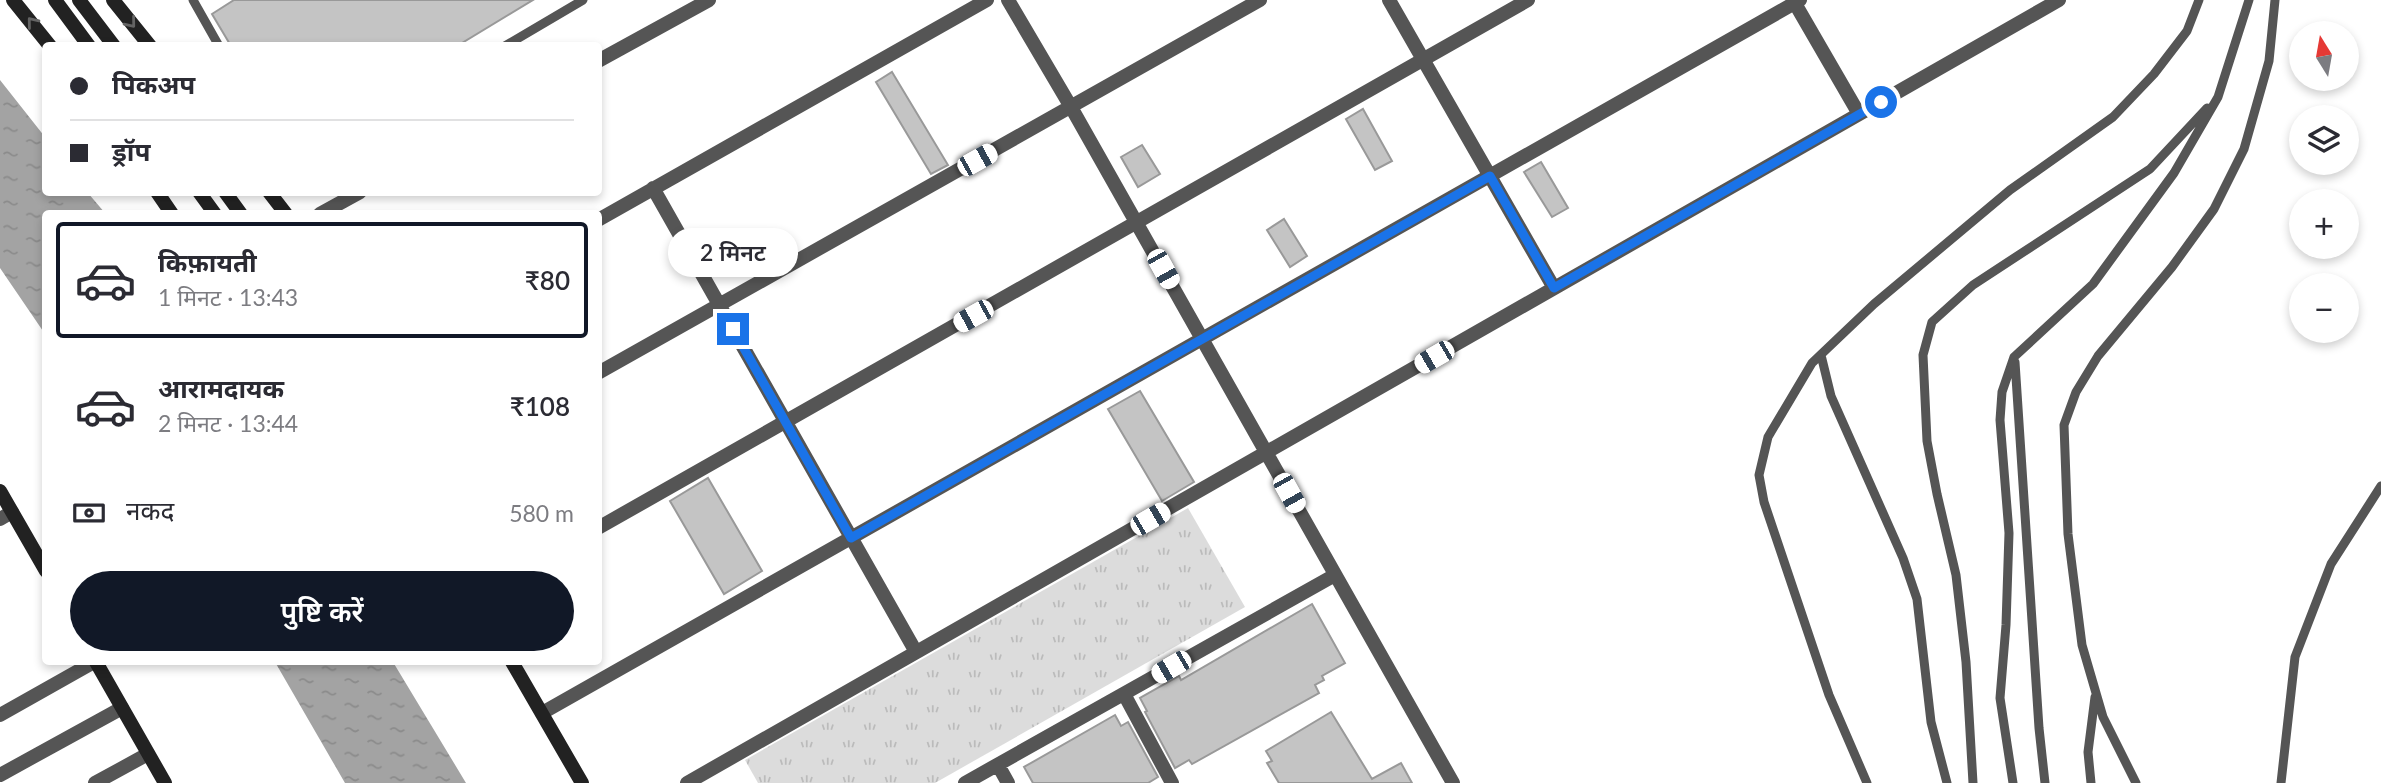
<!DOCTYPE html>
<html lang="hi">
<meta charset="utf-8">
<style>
body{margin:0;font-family:Lato,"Noto Sans Devanagari",sans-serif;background:#f2f2f3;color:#2b2b33;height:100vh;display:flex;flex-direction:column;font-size:26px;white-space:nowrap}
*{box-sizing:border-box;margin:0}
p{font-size:23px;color:#7c7c81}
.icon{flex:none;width:38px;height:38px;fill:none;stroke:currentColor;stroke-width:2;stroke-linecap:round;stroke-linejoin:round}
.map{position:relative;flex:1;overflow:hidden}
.side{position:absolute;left:42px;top:210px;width:560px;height:455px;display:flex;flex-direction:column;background:#fff;border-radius:7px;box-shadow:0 4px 10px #0003}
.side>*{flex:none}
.hud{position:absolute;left:42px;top:42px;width:560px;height:154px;border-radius:7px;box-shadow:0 4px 10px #0003;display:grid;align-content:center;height:154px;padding:0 28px;background:#fff}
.needle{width:46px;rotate:349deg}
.tools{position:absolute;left:2289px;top:21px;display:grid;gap:14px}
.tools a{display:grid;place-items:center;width:70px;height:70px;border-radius:50%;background:#fff;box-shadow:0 4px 10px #0003;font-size:35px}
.end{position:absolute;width:32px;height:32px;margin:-16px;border:9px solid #1a73e8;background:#fff;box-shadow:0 0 0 4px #fff}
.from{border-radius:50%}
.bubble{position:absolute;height:49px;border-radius:24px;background:#fff;box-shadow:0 4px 10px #0003;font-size:23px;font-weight:600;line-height:49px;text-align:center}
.car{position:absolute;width:21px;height:42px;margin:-21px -10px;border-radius:9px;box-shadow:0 0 5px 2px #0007;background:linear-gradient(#fff 24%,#345 0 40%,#fff 0 76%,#345 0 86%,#fff 0)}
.hud b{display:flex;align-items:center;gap:24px;height:66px;font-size:26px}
.hud b+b{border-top:2px solid #e1e1e2}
.hud i{width:18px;height:18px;background:#2b2b33}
ul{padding:12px 0 0;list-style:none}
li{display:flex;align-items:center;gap:21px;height:116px;margin:0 14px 10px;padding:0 14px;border:4px solid transparent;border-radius:7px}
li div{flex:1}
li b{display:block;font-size:26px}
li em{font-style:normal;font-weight:600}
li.on{border-color:#111827}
li>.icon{width:63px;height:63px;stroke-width:1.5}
.pay{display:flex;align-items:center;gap:18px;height:77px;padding:0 28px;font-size:26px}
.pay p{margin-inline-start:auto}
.cta{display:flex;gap:14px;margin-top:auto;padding:14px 28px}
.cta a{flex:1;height:80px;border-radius:42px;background:#111827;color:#fff;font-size:28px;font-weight:600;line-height:80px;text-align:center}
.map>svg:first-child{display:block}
.park{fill:url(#park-tufts)}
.water{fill:url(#water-ripples)}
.building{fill:#c4c4c4;stroke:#999;stroke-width:2}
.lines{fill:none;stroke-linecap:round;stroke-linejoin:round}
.lane{stroke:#555;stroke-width:9}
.street{stroke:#555;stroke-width:14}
.secondary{stroke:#222;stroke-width:14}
.oneway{stroke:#646464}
.route{stroke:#1a73e8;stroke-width:9}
</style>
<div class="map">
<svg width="2381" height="783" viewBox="0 0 2381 783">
<defs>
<pattern id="park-tufts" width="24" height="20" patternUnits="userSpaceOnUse" patternTransform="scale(1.75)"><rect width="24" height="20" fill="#dcdcdc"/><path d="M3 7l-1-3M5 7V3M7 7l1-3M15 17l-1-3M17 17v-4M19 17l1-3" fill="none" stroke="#bbb"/></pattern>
<pattern id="water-ripples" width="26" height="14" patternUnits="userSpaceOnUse" patternTransform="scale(1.75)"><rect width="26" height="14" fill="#a3a3a3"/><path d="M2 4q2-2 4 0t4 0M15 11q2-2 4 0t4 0" fill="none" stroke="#8b8b8b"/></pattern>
</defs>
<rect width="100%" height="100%" fill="#fff"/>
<path class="park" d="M 1188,508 L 1245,607 L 935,783 L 758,783 L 745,760 Z"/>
<path class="water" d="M 0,80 L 45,137 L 46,192 L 88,193 L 105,213 L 46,214 L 45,334 L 0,268 Z
M 275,662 L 393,662 L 466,783 L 345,783 Z"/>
<path class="building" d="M 234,0 L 533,0 L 457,46 L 231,46 L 212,14 Z
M 892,72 L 948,165 L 931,174 L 876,82 Z
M 1363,109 L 1392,161 L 1375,170 L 1346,119 Z
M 1142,145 L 1160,174 L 1138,187 L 1121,157 Z
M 1541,162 L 1568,208 L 1552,217 L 1524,172 Z
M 1284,219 L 1307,256 L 1290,267 L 1267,230 Z
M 1140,391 L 1194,482 L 1162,501 L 1108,409 Z
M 708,478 L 762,571 L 724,594 L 670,501 Z
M 1312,604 L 1345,663 L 1322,676 L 1324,680 L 1315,685 L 1319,693 L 1192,764 L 1189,760 L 1175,768 L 1145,712 L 1147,711 L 1140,698 L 1179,676 L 1181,680 Z
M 1331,712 L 1372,779 L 1401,763 L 1412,783 L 1279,783 L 1267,763 L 1272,761 L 1266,751 Z
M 1115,715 L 1121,726 L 1128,722 L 1158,777 L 1148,783 L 1033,783 L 1024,767 Z"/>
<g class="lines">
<path class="lane" d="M 193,0 L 219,46
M 505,46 L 583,0
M 1821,355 L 1831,396 L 1903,558 L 1917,599 L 1931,722 L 1947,783
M 2015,362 L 2039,728 L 2045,783
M 1867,783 L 1829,695 L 1764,502 L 1759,475 L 1768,437 L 1812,363 L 1874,304 L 2010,190 L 2113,117 L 2154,74 L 2187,31 L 2199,0
M 1973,783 L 1966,662 L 1956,575 L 1937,494 L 1927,441 L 1923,355 L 1932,322 L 1973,285 L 2150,169 L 2207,108
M 2013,783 L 2000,698 L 2006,625 L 2009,533 L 2000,420 L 2002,392 L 2014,357 L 2093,284 L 2174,173 L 2218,97 L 2249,0
M 2091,783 L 2088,752 L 2095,697
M 2136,783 L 2103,717 L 2082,645 L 2068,534 L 2064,425 L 2076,392 L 2098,356 L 2172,267 L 2214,209 L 2244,149 L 2269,61 L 2275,0
M 2281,783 L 2295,657 L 2331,564 L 2381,486"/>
<path class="street" d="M 1008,0 L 1071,107 L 1453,783
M 1389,0 L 1554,288
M 1793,0 L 1859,114
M 598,61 L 709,0
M 653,188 L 916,652
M 320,214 L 360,192
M 598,220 L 987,0
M 598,373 L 1260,0
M 0,519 L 12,512
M 598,528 L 1528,0
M 1124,694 L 1172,783
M 542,713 L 1800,0
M 0,715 L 94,662
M 998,765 L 1008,783
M 0,775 L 122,708
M 95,783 L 148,754
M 687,783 L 2059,0
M 965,783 L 1335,575"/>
<path class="secondary" d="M 13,0 L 50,46
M 55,0 L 89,46
M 79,0 L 114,46
M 113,0 L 150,46
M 157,192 L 172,214
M 199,192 L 215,214
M 225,192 L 241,214
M 269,192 L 286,214
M 0,491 L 46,571
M 96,662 L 165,783
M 512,662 L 582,783"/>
</g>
<defs><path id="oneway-chevron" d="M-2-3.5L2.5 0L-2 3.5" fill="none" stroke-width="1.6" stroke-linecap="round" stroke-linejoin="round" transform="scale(1.75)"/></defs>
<g class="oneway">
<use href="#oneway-chevron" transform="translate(32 22) rotate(-129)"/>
<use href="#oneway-chevron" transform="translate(131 23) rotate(51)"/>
</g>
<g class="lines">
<path class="route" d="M 733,329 L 851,538 L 1490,176 L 1554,288 L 1881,102"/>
</g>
</svg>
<div class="tools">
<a><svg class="needle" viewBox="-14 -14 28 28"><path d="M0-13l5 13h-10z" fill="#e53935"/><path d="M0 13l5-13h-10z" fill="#7c7c81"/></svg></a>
<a><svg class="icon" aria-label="layers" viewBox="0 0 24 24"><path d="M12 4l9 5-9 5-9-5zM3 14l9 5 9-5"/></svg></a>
<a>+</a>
<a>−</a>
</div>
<i class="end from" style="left:1881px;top:102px"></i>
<i class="end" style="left:733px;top:329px"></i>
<div class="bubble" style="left:668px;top:228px;width:130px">2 मिनट</div>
<i class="car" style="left:977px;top:160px;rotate:61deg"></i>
<i class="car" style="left:1163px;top:269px;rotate:151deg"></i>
<i class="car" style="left:973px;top:316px;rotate:241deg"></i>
<i class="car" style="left:1434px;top:357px;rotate:240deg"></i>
<i class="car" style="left:1289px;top:493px;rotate:151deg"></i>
<i class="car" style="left:1150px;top:519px;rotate:60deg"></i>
<i class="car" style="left:1171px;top:667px;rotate:240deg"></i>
<div class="hud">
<b><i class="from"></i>पिकअप</b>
<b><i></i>ड्रॉप</b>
</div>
<section class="side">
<ul>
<li class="on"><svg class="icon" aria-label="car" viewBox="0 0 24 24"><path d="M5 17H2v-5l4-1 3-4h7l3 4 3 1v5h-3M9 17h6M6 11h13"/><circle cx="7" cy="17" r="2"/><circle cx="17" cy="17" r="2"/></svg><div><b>किफ़ायती</b><p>1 मिनट · 13:43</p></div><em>₹80</em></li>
<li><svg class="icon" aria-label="car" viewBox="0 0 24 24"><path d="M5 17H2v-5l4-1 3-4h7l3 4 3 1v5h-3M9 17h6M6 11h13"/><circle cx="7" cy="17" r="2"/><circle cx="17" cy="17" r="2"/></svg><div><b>आरामदायक</b><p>2 मिनट · 13:44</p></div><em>₹108</em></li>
</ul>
<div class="pay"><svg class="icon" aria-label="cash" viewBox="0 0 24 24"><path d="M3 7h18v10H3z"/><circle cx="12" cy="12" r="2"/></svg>नकद<p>580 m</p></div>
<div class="cta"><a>पुष्टि करें</a></div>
</section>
</div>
